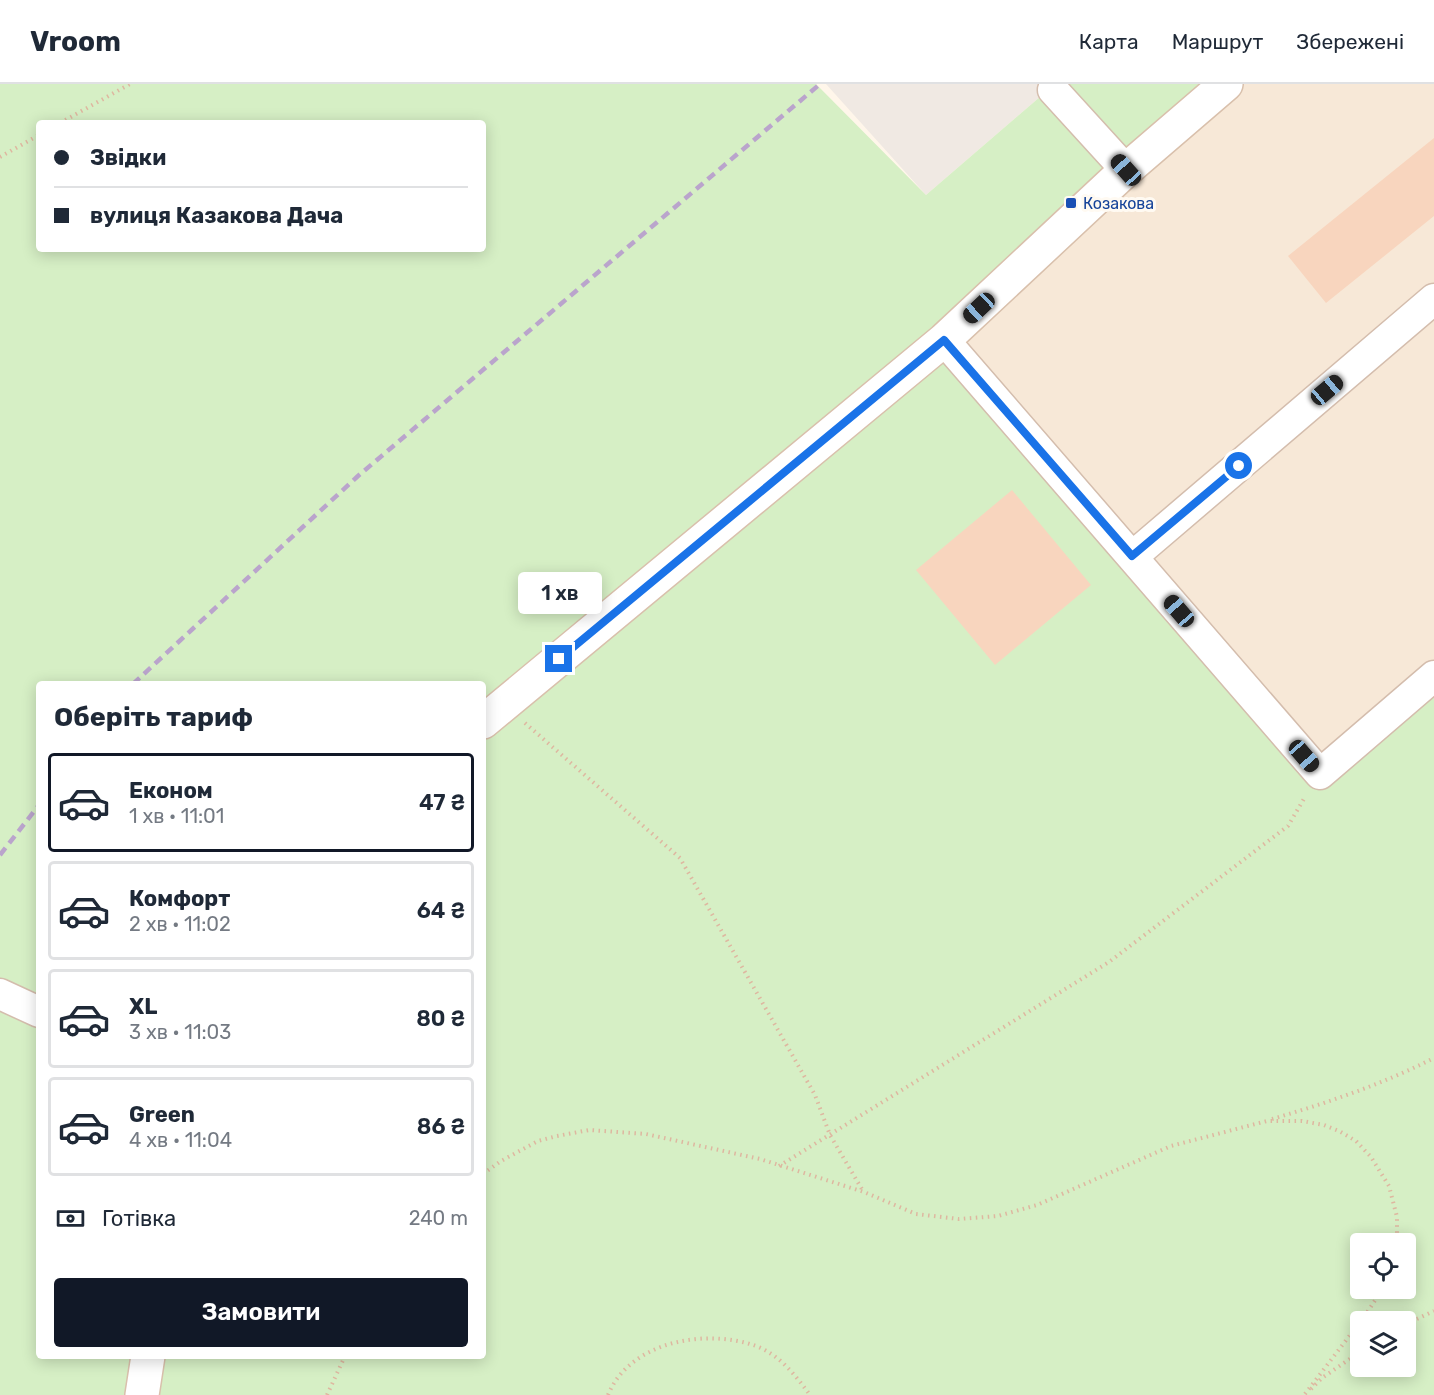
<!DOCTYPE html>
<html lang="uk">
<meta charset="utf-8">
<style>
body{margin:0;font-family:Rubik,sans-serif;background:#f2f2f3;color:#1f2937;height:100vh;display:flex;flex-direction:column;font-size:22px;white-space:nowrap}
*{box-sizing:border-box;margin:0}
p{font-size:20px;color:#747a83}
.icon{flex:none;width:33px;height:33px;fill:none;stroke:currentColor;stroke-width:2;stroke-linecap:round;stroke-linejoin:round}
.map{position:relative;flex:1;overflow:hidden}
.sheet{position:absolute;left:36px;top:597px;width:450px;height:678px;display:flex;flex-direction:column;background:#fff;border-radius:6px;box-shadow:0 3px 15px #0003}
.sheet>*{flex:none}
.guide{position:absolute;left:36px;top:36px;width:450px;height:132px;border-radius:6px;box-shadow:0 3px 15px #0003;display:grid;align-content:center;height:132px;padding:0 18px;background:#fff}
.controls{position:absolute;left:1350px;top:1149px;display:grid;gap:12px}
.controls a{display:grid;place-items:center;width:66px;height:66px;border-radius:6px;background:#fff;box-shadow:0 3px 15px #0003;font-size:30px}
.end{position:absolute;width:27px;height:27px;margin:-14px;border:8px solid #1a73e8;background:#fff;box-shadow:0 0 0 3px #fff}
.from{border-radius:50%}
.bubble{position:absolute;height:42px;border-radius:6px;background:#fff;box-shadow:0 3px 15px #0003;font-size:20px;font-weight:600;line-height:42px;text-align:center}
.car{position:absolute;width:18px;height:36px;margin:-18px -9px;border-radius:8px;box-shadow:0 0 4px 2px #0007;background:linear-gradient(#222 24%,#8ab4d8 0 40%,#222 0 76%,#8ab4d8 0 86%,#222 0)}
.guide b{display:flex;align-items:center;gap:21px;height:57px;font-size:22px}
.guide b+b{border-top:2px solid #e0e1e3}
.guide i{width:15px;height:15px;background:#1f2937}
ul{padding:0;list-style:none}
li{display:flex;align-items:center;gap:18px;height:99px;margin:0 12px 9px;padding:0 6px;border:3px solid #e0e1e3;border-radius:6px}
li div{flex:1}
li b{display:block;font-size:22px}
li em{font-style:normal;font-weight:600}
li.active{border-color:#111827}
li>.icon{width:54px;height:54px;stroke-width:1.5}
h2{padding:0 18px;font-size:27px;line-height:72px}
.pay{display:flex;align-items:center;gap:15px;height:66px;padding:0 18px;font-size:22px}
.pay p{margin-inline-start:auto}
.button{display:flex;gap:12px;margin-top:auto;padding:12px 18px}
.button a{flex:1;height:69px;border-radius:6px;background:#111827;color:#fff;font-size:24px;font-weight:600;line-height:69px;text-align:center}
header{display:flex;align-items:center;gap:36px;box-sizing:border-box;height:84px;padding:0 30px;background:#fff;border-bottom:2px solid #e0e1e3}
header strong{font-size:28px}
nav{display:flex;gap:33px;margin-inline-start:auto;font-size:21px}
.map>svg:first-child{display:block}
.residential{fill:#f7e8d7}
.industrial{fill:#f0e9e3}
.green{fill:#d6efc5;fill-rule:evenodd}
.building{fill:#f8d5be}
.lines{fill:none;stroke-linecap:round;stroke-linejoin:round}
.street-casing{stroke:#d4bdad;stroke-width:33}
.secondary-casing{stroke:#d9c0ac;stroke-width:36}
.path{stroke:#deb7a0;stroke-width:4;stroke-dasharray:1.5 4.5;stroke-linecap:butt}
.street{stroke:#fff;stroke-width:30}
.secondary{stroke:#fff;stroke-width:33}
.rail{stroke:#baa4cc;stroke-width:4.5;stroke-dasharray:9 6;stroke-linecap:butt}
.route{stroke:#1a73e8;stroke-width:8}
.transit-dot{fill:#1a4fb4;stroke:#fffaf2;stroke-width:2}
.labels{text-anchor:middle;dominant-baseline:central;stroke-width:6;stroke-linejoin:round;paint-order:stroke}
.transit-label{font-size:16px;fill:#164399;stroke:#fffaf2;text-anchor:start}
</style>
<header>
<strong>Vroom</strong>
<nav><a>Карта</a><a>Маршрут</a><a>Збережені</a></nav>
</header>
<div class="map">
<svg width="1434" height="1311" viewBox="0 0 1434 1311">
<rect width="100%" height="100%" fill="#fff6ea"/>
<path class="residential" d="M 1226,0 L 1434,0 L 1434,589 L 1320,690 L 944,256 Z"/>
<path class="industrial" d="M 826,0 L 1055,0 L 926,111 Z"/>
<path class="green" d="M 0,0 L 816,0 L 926,111 L 1055,0 L 1229,0 L 944,256 L 1320,689 L 1434,592 L 1434,1311 L 0,1311 ZM 39,39 L 483,39 L 483,165 L 39,165 ZM 39,600 L 483,600 L 483,1272 L 39,1272 ZM 1360,1160 L 1406,1160 L 1406,1204 L 1360,1204 ZM 1360,1238 L 1406,1238 L 1406,1282 L 1360,1282 Z"/>
<path class="building" d="M 1434,54 L 1434,132 L 1326,219 L 1288,172 Z
M 1012,406 L 1091,501 L 995,581 L 916,486 Z"/>
<g class="lines">
<defs>
<path id="street" d="M 1053,6 L 1126,86
M 944,256 L 1320,690 L 1434,592
M 1132,473 L 1434,215
M 0,910 L 39,928"/>
<path id="secondary" d="M 483,638 L 944,256 L 1126,86 L 1226,0
M 142,1311 L 148,1272"/>
</defs>
<use href="#street" class="street-casing"/>
<use href="#secondary" class="secondary-casing"/>
<path class="path" d="M 60,39 L 130,0
M 0,73 L 39,51
M 525,639 L 680,774 L 815,1011 L 830,1051 L 863,1107
M 1272,1035 C 1327,1019 1383,1000 1434,974
M 779,1082 L 1109,878 L 1288,742 L 1305,713
M 483,1090 L 501,1077 L 538,1057 L 557,1052 L 589,1046 L 646,1050 L 760,1075 L 864,1108 L 916,1130 L 959,1135 L 998,1132 L 1037,1121 L 1171,1062 L 1267,1037 L 1302,1037 L 1324,1041 L 1339,1047 L 1356,1057 L 1371,1073 L 1389,1102 L 1397,1133 L 1397,1160
M 1361,1238 L 1383,1204
M 1406,1240 L 1434,1227
M 1311,1305 L 1322,1294 L 1360,1268
M 1305,1310 L 1360,1238
M 327,1311 L 345,1272
M 608,1311 C 630,1257 706,1244 756,1262 C 780,1271 796,1292 810,1311"/>
<use href="#street" class="street"/>
<use href="#secondary" class="secondary"/>
<path class="rail" d="M 133,600 L 358,392 L 820,0
M 0,771 L 39,721"/>
</g>
<g class="lines">
<path class="route" d="M 559,575 L 944,256 L 1132,472 L 1239,382"/>
</g>
<rect class="transit-dot" x="1065" y="113" width="12" height="12" rx="3"/>
<g class="labels">
<g class="transit-label">
<text x="1083" y="119">Козакова</text>
</g>
</g>
</svg>
<div class="controls">
<a><svg class="icon" aria-label="locate" viewBox="0 0 24 24"><circle cx="12" cy="12" r="6"/><path d="M12 2v4M12 18v4M2 12h4M18 12h4"/></svg></a>
<a><svg class="icon" aria-label="layers" viewBox="0 0 24 24"><path d="M12 4l9 5-9 5-9-5zM3 14l9 5 9-5"/></svg></a>
</div>
<i class="end from" style="left:1239px;top:382px"></i>
<i class="end" style="left:559px;top:575px"></i>
<div class="bubble" style="left:518px;top:488px;width:84px">1 хв</div>
<i class="car" style="left:1126px;top:86px;rotate:318deg"></i>
<i class="car" style="left:979px;top:224px;rotate:227deg"></i>
<i class="car" style="left:1327px;top:306px;rotate:50deg"></i>
<i class="car" style="left:1179px;top:527px;rotate:319deg"></i>
<i class="car" style="left:1304px;top:672px;rotate:139deg"></i>
<div class="guide">
<b><i class="from"></i>Звідки</b>
<b><i></i>вулиця Казакова Дача</b>
</div>
<section class="sheet">
<h2>Оберіть тариф</h2>
<ul>
<li class="active"><svg class="icon" aria-label="car" viewBox="0 0 24 24"><path d="M5 17H2v-5l4-1 3-4h7l3 4 3 1v5h-3M9 17h6M6 11h13"/><circle cx="7" cy="17" r="2"/><circle cx="17" cy="17" r="2"/></svg><div><b>Економ</b><p>1 хв · 11:01</p></div><em>47 ₴</em></li>
<li><svg class="icon" aria-label="car" viewBox="0 0 24 24"><path d="M5 17H2v-5l4-1 3-4h7l3 4 3 1v5h-3M9 17h6M6 11h13"/><circle cx="7" cy="17" r="2"/><circle cx="17" cy="17" r="2"/></svg><div><b>Комфорт</b><p>2 хв · 11:02</p></div><em>64 ₴</em></li>
<li><svg class="icon" aria-label="car" viewBox="0 0 24 24"><path d="M5 17H2v-5l4-1 3-4h7l3 4 3 1v5h-3M9 17h6M6 11h13"/><circle cx="7" cy="17" r="2"/><circle cx="17" cy="17" r="2"/></svg><div><b>XL</b><p>3 хв · 11:03</p></div><em>80 ₴</em></li>
<li><svg class="icon" aria-label="car" viewBox="0 0 24 24"><path d="M5 17H2v-5l4-1 3-4h7l3 4 3 1v5h-3M9 17h6M6 11h13"/><circle cx="7" cy="17" r="2"/><circle cx="17" cy="17" r="2"/></svg><div><b>Green</b><p>4 хв · 11:04</p></div><em>86 ₴</em></li>
</ul>
<div class="pay"><svg class="icon" aria-label="cash" viewBox="0 0 24 24"><path d="M3 7h18v10H3z"/><circle cx="12" cy="12" r="2"/></svg>Готівка<p>240 m</p></div>
<div class="button"><a>Замовити</a></div>
</section>
</div>
